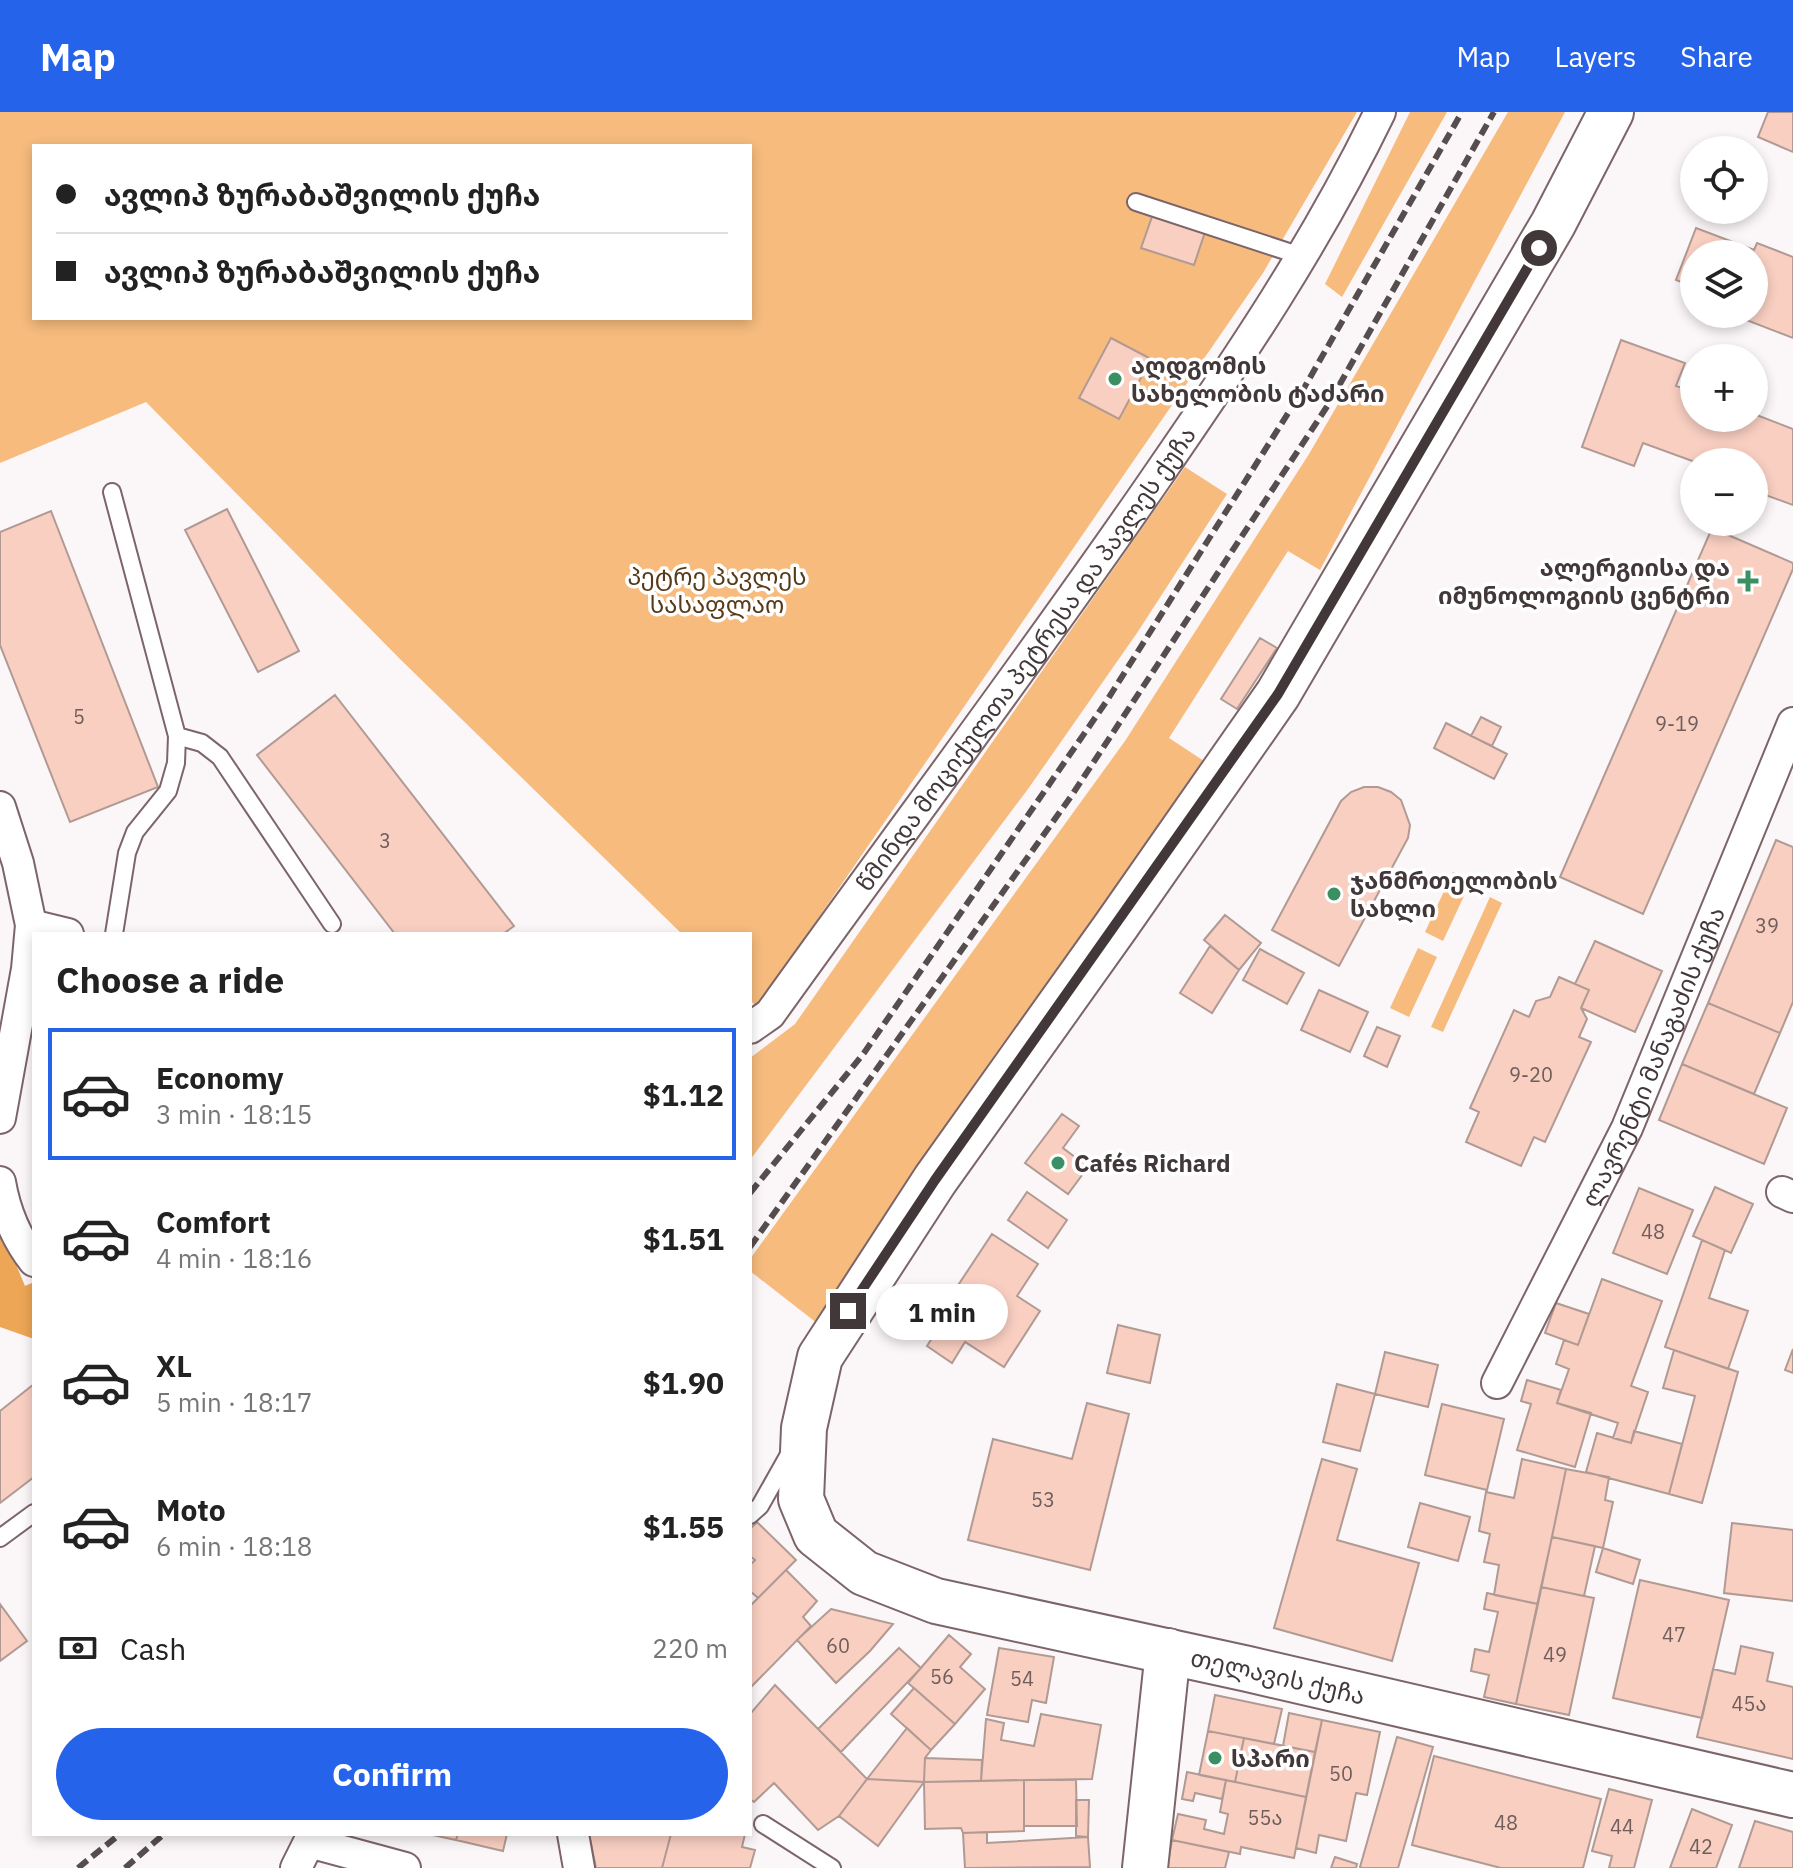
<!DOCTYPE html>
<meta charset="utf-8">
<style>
body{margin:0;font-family:"IBM Plex Sans","Noto Sans Georgian",sans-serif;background:#f6f6f6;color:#222;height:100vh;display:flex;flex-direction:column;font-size:30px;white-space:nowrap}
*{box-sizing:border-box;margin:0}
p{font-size:26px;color:#767676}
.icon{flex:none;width:44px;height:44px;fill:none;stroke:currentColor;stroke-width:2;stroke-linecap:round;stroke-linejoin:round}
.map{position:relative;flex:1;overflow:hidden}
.details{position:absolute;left:32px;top:820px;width:720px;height:904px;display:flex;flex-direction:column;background:#fff;border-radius:0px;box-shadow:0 4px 12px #0003}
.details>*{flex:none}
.guide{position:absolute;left:32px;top:32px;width:720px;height:176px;border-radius:0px;box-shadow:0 4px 12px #0003;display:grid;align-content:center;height:176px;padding:0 24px;background:#fff}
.controls{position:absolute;left:1680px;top:24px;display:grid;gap:16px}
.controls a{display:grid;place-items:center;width:88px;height:88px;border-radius:50%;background:#fff;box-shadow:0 4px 12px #0003;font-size:40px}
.end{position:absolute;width:36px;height:36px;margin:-18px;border:10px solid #42383a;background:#fff;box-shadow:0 0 0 4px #fff}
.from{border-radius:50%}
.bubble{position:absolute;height:56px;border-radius:28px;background:#fff;box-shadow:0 4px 12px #0003;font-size:26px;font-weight:800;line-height:56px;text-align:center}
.guide b{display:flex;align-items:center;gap:28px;height:76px;font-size:30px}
.guide b+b{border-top:2px solid #e0e0e0}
.guide i{width:20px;height:20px;background:#222}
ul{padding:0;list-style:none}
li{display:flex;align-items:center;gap:24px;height:132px;margin:0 16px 12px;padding:0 8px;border:4px solid transparent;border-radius:0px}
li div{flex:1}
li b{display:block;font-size:30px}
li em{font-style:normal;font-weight:800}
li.active{border-color:#2563eb}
li>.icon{width:72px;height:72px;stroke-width:1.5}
h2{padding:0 24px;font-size:36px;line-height:96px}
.pay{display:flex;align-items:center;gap:20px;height:88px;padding:0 24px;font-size:30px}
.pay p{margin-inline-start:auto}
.primary-button{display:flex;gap:16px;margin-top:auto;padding:16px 24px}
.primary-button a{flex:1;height:92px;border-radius:48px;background:#2563eb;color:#fff;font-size:32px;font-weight:800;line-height:92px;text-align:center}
header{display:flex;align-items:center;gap:48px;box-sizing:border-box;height:112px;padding:0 40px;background:#2563eb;color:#fff}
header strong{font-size:38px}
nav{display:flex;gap:44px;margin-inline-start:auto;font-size:28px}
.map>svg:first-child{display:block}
.green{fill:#f6bb7d;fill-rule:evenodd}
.forest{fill:#eda655}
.building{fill:#f9cfc2;stroke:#b19a93;stroke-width:2}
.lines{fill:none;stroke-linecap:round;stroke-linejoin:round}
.lane-casing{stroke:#7c6569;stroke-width:20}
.street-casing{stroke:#7c6569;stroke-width:34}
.secondary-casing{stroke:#7c6569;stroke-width:48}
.lane{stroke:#fff;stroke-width:16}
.street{stroke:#fff;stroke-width:30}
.secondary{stroke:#fff;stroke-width:44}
.rail{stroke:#564d4f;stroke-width:6;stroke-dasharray:12 6;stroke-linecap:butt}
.route{stroke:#42383a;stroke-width:10}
.poi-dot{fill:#3b9063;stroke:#fff;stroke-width:3}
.labels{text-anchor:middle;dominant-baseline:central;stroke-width:7;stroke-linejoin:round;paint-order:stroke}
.number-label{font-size:20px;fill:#705e5c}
.poi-label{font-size:24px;font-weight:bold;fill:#42383a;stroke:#fff;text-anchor:start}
.park-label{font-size:24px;fill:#583a19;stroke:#fff}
.street-label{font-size:24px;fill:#42383a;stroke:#fff}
</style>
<header>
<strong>Map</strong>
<nav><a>Map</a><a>Layers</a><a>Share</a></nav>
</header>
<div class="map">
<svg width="1793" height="1756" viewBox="0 0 1793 1756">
<rect width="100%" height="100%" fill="#fbf6f7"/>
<path class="green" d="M 0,0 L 1357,0 L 1263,161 L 757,895 L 750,888 L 750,822 L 682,822 L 401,548 L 146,290 L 0,351 ZM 34,34 L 750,34 L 750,206 L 34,206 Z
M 1410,0 L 1447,0 L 1342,185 L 1325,172 Z
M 1508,0 L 1565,0 L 1320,458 L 1288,439 L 1169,626 L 1204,649 L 1197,669 L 822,1215 L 750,1159 L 750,1147 L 1125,629 L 1309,342 Z
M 1185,355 L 1227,382 L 1137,521 L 1028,677 L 750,1048 L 750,946 L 795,912 Z
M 1453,760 L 1471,769 L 1443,829 L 1425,820 Z
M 1490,785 L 1502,791 L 1443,920 L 1431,915 Z
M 1418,836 L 1437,845 L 1409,905 L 1390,896 Z"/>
<path class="forest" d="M 0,1114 L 25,1174 L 34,1170 L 34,1227 L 0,1215 Z"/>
<path class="building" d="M 1768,0 L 1793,0 L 1793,40 L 1758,25 Z
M 1153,102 L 1205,120 L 1194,153 L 1141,136 Z
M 1696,116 L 1754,138 L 1757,131 L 1793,145 L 1793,226 L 1731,202 L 1754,202 L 1754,142 L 1694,142 L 1694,175 L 1676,168 Z
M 1111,226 L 1151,247 L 1119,307 L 1079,286 Z
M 1621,228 L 1685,251 L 1676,274 L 1694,280 L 1694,306 L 1754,306 L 1754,302 L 1793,317 L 1793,393 L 1760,381 L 1754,400 L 1754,350 L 1695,350 L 1643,331 L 1634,354 L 1582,335 Z
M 227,397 L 299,539 L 258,560 L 185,418 Z
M 51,399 L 158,675 L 70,710 L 0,533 L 0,420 Z
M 1712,416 L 1793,451 L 1793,457 L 1643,802 L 1560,765 Z
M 1260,526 L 1277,536 L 1237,597 L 1221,587 Z
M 335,583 L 514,814 L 503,822 L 395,822 L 257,643 Z
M 1481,605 L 1501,615 L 1492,634 L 1471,624 Z
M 1446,611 L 1507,642 L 1494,667 L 1434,636 Z
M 1364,675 L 1378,675 L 1391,680 L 1401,688 L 1410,713 L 1408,726 L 1339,854 L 1272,818 L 1341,689 L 1351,680 Z
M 1776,728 L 1793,735 L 1793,890 L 1780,921 L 1708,891 Z
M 1225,803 L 1261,831 L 1239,858 L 1204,828 Z
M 1595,829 L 1662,859 L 1635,920 L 1581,896 L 1589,878 L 1575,872 Z
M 1210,834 L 1239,858 L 1212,901 L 1180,881 Z
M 1260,837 L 1304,861 L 1287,892 L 1243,868 Z
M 1559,865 L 1589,878 L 1581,896 L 1587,907 L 1579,925 L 1591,930 L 1545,1030 L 1534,1025 L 1521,1054 L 1466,1030 L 1479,1000 L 1470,996 L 1514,898 L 1529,905 L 1536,889 L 1550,885 Z
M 1319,878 L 1368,900 L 1350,940 L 1301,918 Z
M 1708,891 L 1780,921 L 1754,982 L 1682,952 Z
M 1377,915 L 1400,924 L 1387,955 L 1364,944 Z
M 1682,952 L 1787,996 L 1764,1052 L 1659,1008 Z
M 1062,1002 L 1079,1014 L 1063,1036 L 1088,1055 L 1068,1082 L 1025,1051 Z
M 1715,1075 L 1753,1092 L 1731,1141 L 1693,1124 Z
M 1639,1076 L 1693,1098 L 1667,1162 L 1613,1141 Z
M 1027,1080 L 1067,1108 L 1048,1136 L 1008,1108 Z
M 992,1122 L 1038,1152 L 1017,1184 L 1040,1199 L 1004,1255 L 965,1230 L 952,1251 L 927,1234 L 943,1209 L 937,1205 Z
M 1702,1128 L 1725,1138 L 1709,1186 L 1748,1199 L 1728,1257 L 1665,1235 Z
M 1602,1167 L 1662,1189 L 1631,1274 L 1648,1280 L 1631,1331 L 1613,1326 L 1618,1311 L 1557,1291 L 1569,1257 L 1556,1252 L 1564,1228 L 1578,1233 Z
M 1556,1191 L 1589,1202 L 1578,1233 L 1545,1221 Z
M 1118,1213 L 1160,1223 L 1150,1271 L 1107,1261 Z
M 1793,1237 L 1793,1261 L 1785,1258 Z
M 1674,1238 L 1738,1260 L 1702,1391 L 1669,1382 L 1695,1284 L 1663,1276 Z
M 1385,1240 L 1438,1253 L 1428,1295 L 1375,1282 Z
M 1527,1268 L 1561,1278 L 1557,1291 L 1591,1301 L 1575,1355 L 1517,1338 L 1531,1292 L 1521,1289 Z
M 34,1272 L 34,1365 L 0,1391 L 0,1299 Z
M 1337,1272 L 1375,1282 L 1360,1339 L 1323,1330 Z
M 1087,1291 L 1129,1302 L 1090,1458 L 968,1428 L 993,1327 L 1072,1347 Z
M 1442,1292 L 1504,1307 L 1487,1378 L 1425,1363 Z
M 1634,1319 L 1682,1332 L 1669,1382 L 1586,1360 L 1597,1321 L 1631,1331 Z
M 1322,1347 L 1357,1357 L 1337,1428 L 1419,1451 L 1392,1549 L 1274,1516 Z
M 1522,1347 L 1566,1357 L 1538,1492 L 1494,1483 L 1499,1453 L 1484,1450 L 1490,1422 L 1479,1419 L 1486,1380 L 1514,1386 Z
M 1566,1357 L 1609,1365 L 1605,1388 L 1613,1390 L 1603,1436 L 1552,1425 Z
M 1420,1391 L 1470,1405 L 1458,1449 L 1408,1435 Z
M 757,1410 L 796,1448 L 758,1486 L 750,1479 L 750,1453 L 755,1448 L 750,1444 L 750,1417 Z
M 1732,1411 L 1793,1418 L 1793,1489 L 1724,1481 Z
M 1552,1425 L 1595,1434 L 1584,1484 L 1541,1475 Z
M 1603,1436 L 1640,1448 L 1633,1472 L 1596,1460 Z
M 786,1458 L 817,1489 L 803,1505 L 811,1514 L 750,1576 L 750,1494 Z
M 1640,1468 L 1729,1488 L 1702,1606 L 1613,1586 Z
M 1541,1475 L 1594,1486 L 1569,1603 L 1516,1592 Z
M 1487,1481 L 1538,1492 L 1516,1592 L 1484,1585 L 1489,1563 L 1471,1559 L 1475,1537 L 1489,1540 L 1498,1500 L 1484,1497 Z
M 0,1492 L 27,1529 L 0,1549 Z
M 831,1497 L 893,1512 L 870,1539 L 836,1571 L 797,1528 Z
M 949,1523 L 971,1542 L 960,1555 L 985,1577 L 955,1612 L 908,1571 Z
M 1741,1534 L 1773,1541 L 1767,1569 L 1793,1575 L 1793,1647 L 1697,1625 L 1713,1557 L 1735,1562 Z
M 899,1536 L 921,1556 L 841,1640 L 818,1617 Z
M 999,1536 L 1054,1545 L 1046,1591 L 1032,1588 L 1028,1610 L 987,1603 Z
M 775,1573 L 867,1667 L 839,1704 L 818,1718 L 774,1671 L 754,1690 L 750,1687 L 750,1602 Z
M 914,1576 L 955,1612 L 931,1638 L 891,1602 Z
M 1215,1583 L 1282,1597 L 1274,1632 L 1208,1619 Z
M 1289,1601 L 1322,1608 L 1315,1640 L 1283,1634 Z
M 1041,1602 L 1101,1613 L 1092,1667 L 981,1669 L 986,1607 L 1004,1611 L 1001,1628 L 1034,1634 Z
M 1322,1608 L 1380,1620 L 1367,1683 L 1356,1681 L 1346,1729 L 1319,1723 L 1316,1741 L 1296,1736 Z
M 907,1616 L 931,1638 L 925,1646 L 924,1670 L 867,1667 Z
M 1208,1619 L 1244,1626 L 1235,1670 L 1199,1663 Z
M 1397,1625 L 1433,1635 L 1398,1756 L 1362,1756 L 1360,1755 Z
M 1244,1626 L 1315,1640 L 1306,1685 L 1235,1670 Z
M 1434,1644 L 1601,1687 L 1583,1756 L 1501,1756 L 1412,1733 Z
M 925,1646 L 982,1648 L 981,1669 L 924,1670 Z
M 1187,1660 L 1226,1668 L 1222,1687 L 1195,1681 L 1193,1689 L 1182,1687 Z
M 867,1667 L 924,1670 L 878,1734 L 839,1704 Z
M 1024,1668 L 1024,1719 L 963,1721 L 961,1716 L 925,1717 L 924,1670 Z
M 1024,1668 L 1076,1668 L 1077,1714 L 1024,1714 Z
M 1226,1668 L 1306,1685 L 1294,1746 L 1241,1735 L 1240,1742 L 1172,1728 L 1178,1702 L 1206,1708 L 1204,1717 L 1224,1722 L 1228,1702 L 1220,1700 Z
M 1609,1677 L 1652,1688 L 1634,1756 L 1609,1756 L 1612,1744 L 1592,1739 Z
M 1076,1688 L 1089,1688 L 1088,1725 L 1076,1724 Z
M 1692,1697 L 1732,1713 L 1716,1756 L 1670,1756 Z
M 1755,1709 L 1793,1720 L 1793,1756 L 1739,1756 Z
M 987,1720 L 987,1731 L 1088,1725 L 1090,1755 L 965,1756 L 963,1721 Z
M 428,1722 L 458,1722 L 456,1728 Z
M 458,1722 L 507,1722 L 503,1739 L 456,1728 Z
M 589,1722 L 671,1722 L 662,1756 L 596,1756 Z
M 671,1722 L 745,1722 L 742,1735 L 755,1738 L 750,1756 L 662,1756 Z
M 1172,1728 L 1229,1740 L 1225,1756 L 1167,1756 Z
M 1335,1745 L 1357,1752 L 1356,1756 L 1331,1756 Z"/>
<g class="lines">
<defs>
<path id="lane" d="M 1136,90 L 1304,145
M 112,380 L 177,624 L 176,651 L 168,679 L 135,720 L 127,741 L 114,822
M 177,624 L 202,631 L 220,645 L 332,812
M 750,1403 L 760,1394 L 791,1339
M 0,1426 L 34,1401
M 763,1712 L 832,1756"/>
<g id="street">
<path d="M 0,695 L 18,751 L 31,813 L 27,857 L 0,1006"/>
<path d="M 31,813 L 68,822"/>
<path id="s1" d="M 750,916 L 770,902 C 898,723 1031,548 1156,366 C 1239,246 1316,132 1380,0"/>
<path d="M 0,1070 C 5,1099 16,1126 34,1149"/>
<path d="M 1782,1080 L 1793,1085"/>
<path id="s2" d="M 1497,1271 L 1627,1016 L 1793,611"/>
<path d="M 573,1722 L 579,1756"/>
<path d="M 296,1756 L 309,1730 L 405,1756"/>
</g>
<g id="secondary">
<path id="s3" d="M 1611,0 L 1553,112 L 1278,582 L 1116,814 L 935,1068 L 820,1245 L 804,1316 L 801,1387 L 816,1423 L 864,1461 L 936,1489 L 1248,1557 L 1793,1683"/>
<path d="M 1145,1756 L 1168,1539"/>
</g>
</defs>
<use href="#lane" class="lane-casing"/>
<use href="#street" class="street-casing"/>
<use href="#secondary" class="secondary-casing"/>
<use href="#lane" class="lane"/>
<use href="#street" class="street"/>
<use href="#secondary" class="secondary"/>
<path class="rail" d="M 750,1081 L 864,941 L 1106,590 L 1304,276 L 1462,0
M 750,1135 L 1072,683 L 1328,293 L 1494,0
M 78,1756 L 120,1722
M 125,1756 L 164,1722"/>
</g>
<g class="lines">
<path class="route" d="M 848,1199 L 935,1068 L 1278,582 L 1539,136"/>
</g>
<g class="poi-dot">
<circle cx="1115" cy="267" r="8"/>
<path d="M1744 457h8v8h8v8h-8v8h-8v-8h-8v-8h8z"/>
<circle cx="1334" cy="782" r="8"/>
<circle cx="1058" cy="1051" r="8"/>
<circle cx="1215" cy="1646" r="8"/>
</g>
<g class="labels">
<g class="number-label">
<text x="79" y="604">5</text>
<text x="1677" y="611">9-19</text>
<text x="385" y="728">3</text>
<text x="1767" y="813">39</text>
<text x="1531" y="962">9-20</text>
<text x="1653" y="1119">48</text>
<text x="1043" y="1387">53</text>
<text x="1674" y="1522">47</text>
<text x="838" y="1533">60</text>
<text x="1555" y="1542">49</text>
<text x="942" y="1564">56</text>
<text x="1022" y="1566">54</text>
<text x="1749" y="1591">45ა</text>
<text x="1341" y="1661">50</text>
<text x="1265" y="1705">55ა</text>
<text x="1506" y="1710">48</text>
<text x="1622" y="1714">44</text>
<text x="1701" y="1734">42</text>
</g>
<g class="poi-label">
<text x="1131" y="253">აღდგომის<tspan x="1131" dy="28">სახელობის ტაძარი</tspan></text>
<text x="1730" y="455" text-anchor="end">ალერგიისა და<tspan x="1730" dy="28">იმუნოლოგიის ცენტრი</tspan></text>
<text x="1350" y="768">ჯანმრთელობის<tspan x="1350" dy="28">სახლი</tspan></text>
<text x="1074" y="1051">Cafés Richard</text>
<text x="1231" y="1646">სპარი</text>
</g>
<g class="park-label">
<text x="717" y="464">პეტრე პავლეს<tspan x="717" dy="28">სასაფლაო</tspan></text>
</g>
<g class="street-label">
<text stroke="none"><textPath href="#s1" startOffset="462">წმინდა მოციქულთა პეტრესა და პავლეს ქუჩა</textPath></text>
<text stroke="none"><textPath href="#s2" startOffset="362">ლავრენტი მანაგაძის ქუჩა</textPath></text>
<text stroke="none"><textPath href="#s3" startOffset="2148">თელავის ქუჩა</textPath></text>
</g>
</g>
</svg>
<div class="controls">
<a><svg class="icon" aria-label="locate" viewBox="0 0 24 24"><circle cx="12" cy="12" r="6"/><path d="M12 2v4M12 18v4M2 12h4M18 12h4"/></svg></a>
<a><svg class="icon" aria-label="layers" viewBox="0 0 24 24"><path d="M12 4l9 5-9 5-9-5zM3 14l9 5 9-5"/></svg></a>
<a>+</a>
<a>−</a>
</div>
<i class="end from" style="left:1539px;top:136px"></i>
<i class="end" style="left:848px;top:1199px"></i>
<div class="bubble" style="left:876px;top:1172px;width:132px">1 min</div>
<div class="guide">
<b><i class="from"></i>ავლიპ ზურაბაშვილის ქუჩა</b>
<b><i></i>ავლიპ ზურაბაშვილის ქუჩა</b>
</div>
<section class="details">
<h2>Choose a ride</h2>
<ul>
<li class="active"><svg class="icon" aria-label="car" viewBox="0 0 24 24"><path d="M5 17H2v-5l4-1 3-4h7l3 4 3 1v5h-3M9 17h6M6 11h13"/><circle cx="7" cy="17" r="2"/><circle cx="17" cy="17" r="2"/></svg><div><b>Economy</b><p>3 min · 18:15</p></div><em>$1.12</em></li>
<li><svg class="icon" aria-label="car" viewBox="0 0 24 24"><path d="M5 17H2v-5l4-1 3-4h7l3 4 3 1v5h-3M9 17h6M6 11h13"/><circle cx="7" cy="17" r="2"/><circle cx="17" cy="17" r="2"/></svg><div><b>Comfort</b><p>4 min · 18:16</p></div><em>$1.51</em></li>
<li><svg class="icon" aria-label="car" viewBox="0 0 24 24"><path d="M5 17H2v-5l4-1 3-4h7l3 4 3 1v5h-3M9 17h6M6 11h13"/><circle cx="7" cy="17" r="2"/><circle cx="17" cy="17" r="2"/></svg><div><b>XL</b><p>5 min · 18:17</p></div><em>$1.90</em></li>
<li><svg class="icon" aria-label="car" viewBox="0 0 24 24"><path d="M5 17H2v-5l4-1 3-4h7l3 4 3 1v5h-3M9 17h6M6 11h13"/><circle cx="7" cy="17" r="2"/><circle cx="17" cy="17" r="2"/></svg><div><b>Moto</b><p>6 min · 18:18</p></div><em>$1.55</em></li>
</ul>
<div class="pay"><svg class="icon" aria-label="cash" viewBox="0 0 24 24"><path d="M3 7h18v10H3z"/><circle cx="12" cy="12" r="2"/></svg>Cash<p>220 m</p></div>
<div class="primary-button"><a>Confirm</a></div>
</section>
</div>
